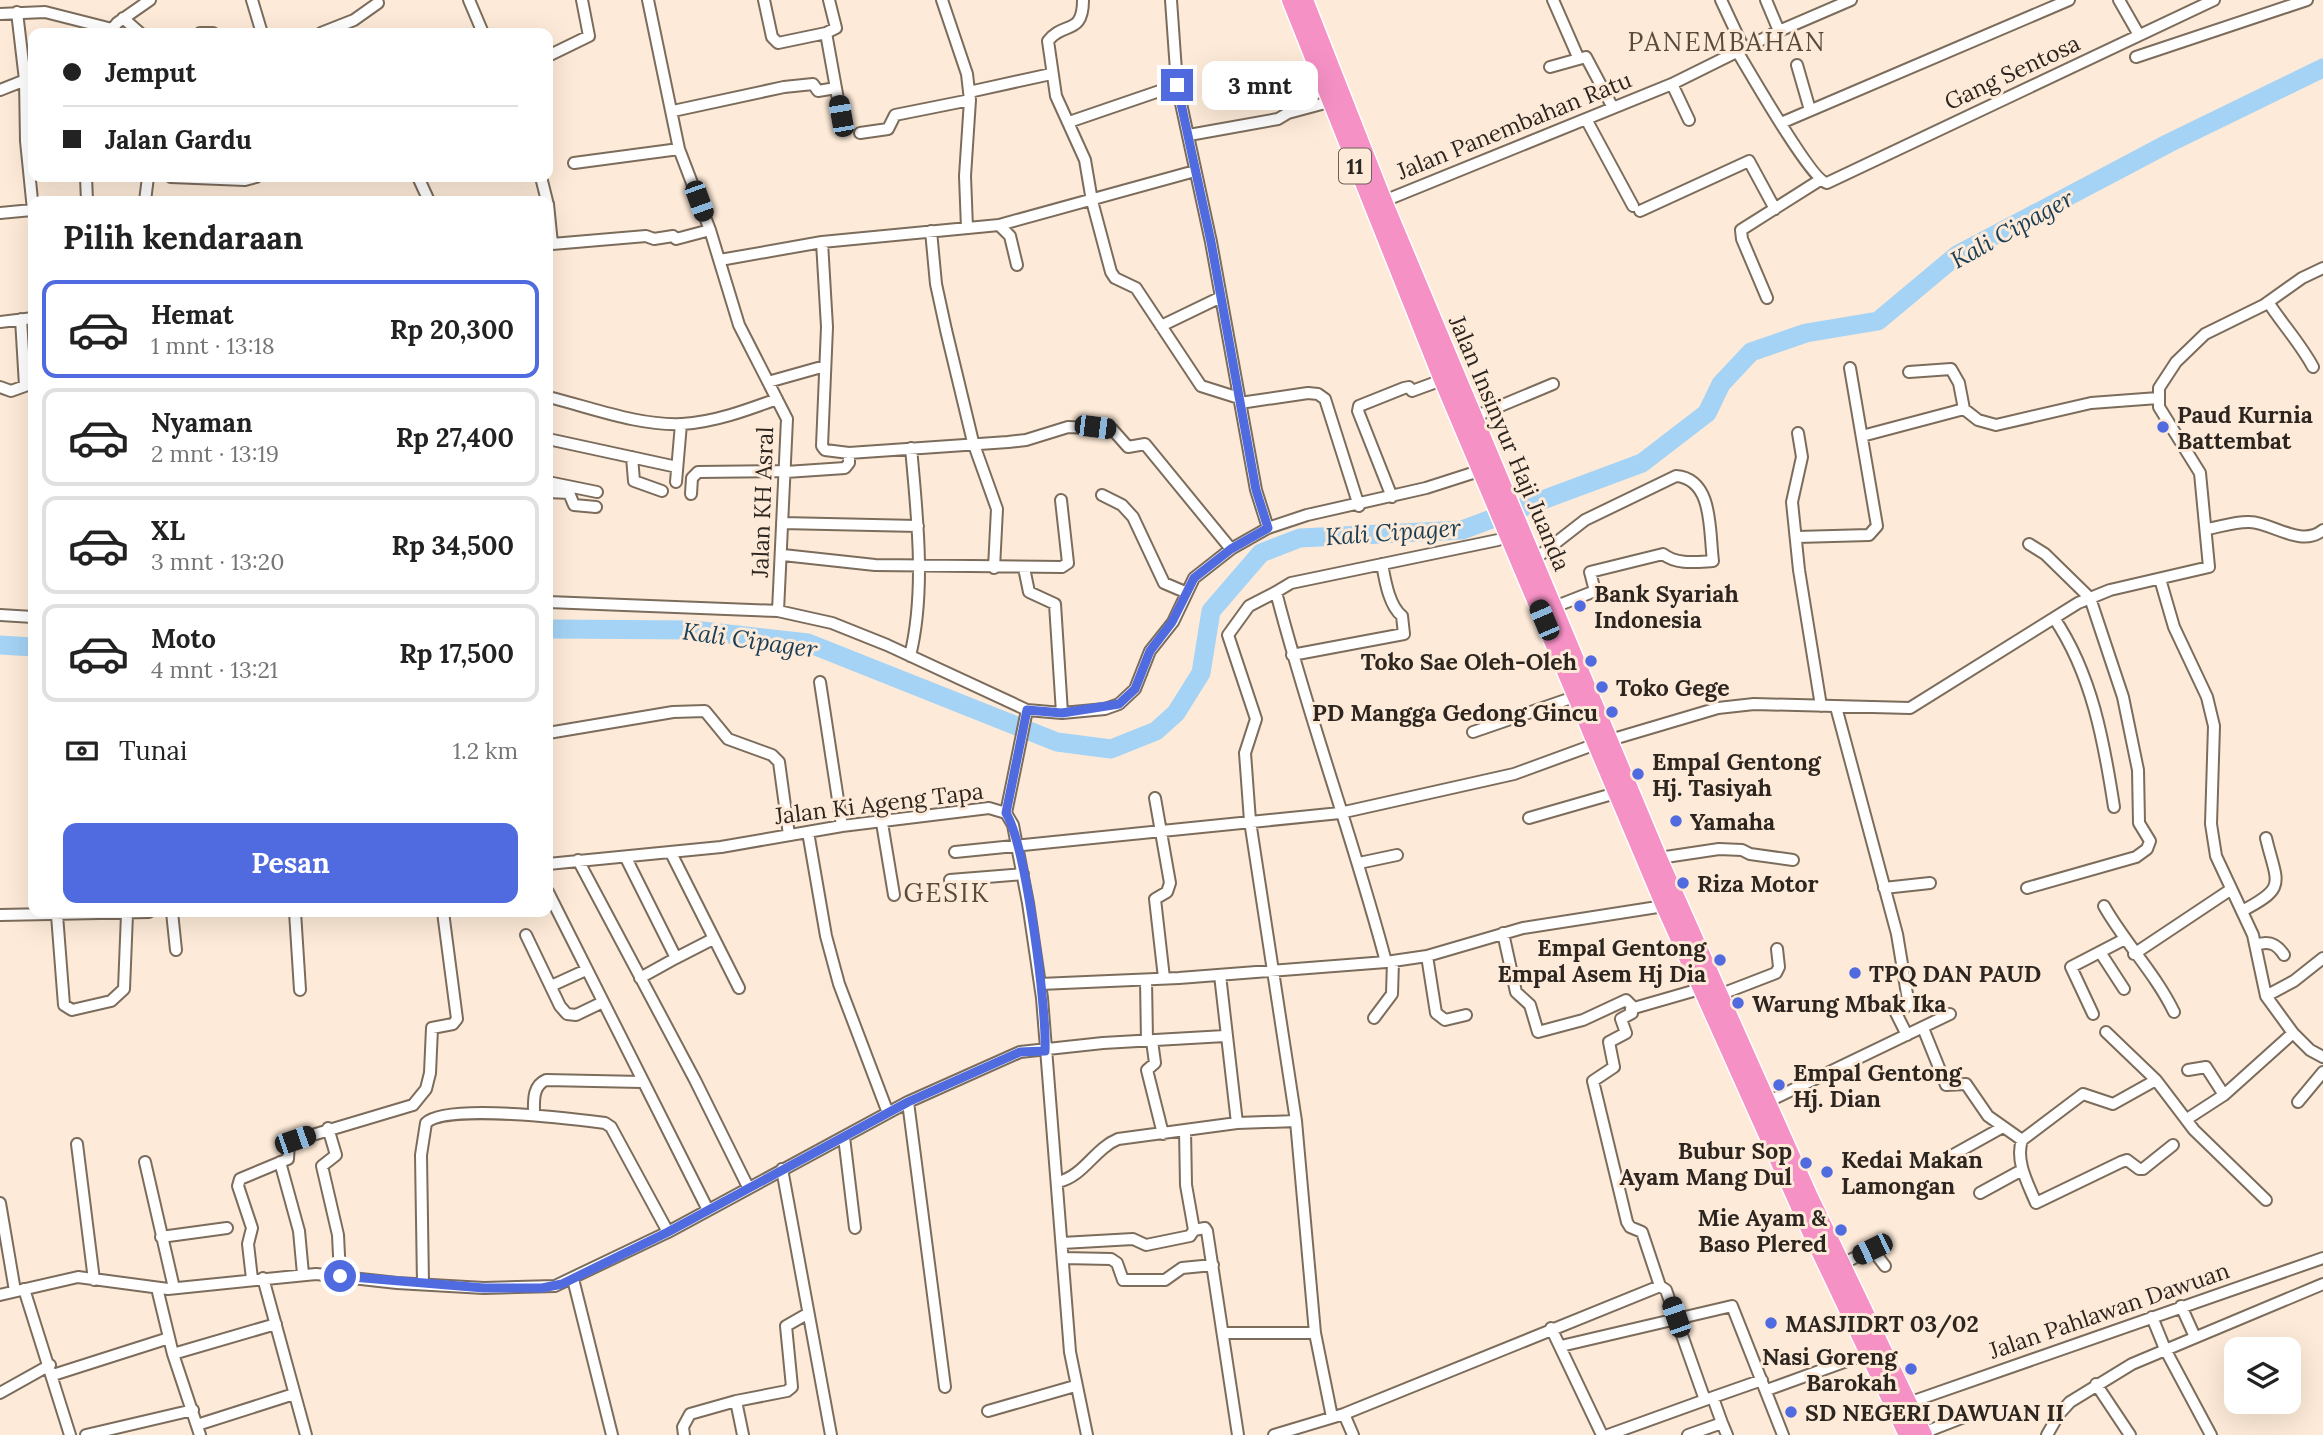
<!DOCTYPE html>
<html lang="id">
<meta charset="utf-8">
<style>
body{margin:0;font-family:Lora,serif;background:#f6f6f6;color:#222;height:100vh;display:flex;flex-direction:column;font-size:26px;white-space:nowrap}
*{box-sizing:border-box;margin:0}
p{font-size:23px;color:#767676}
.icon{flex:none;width:38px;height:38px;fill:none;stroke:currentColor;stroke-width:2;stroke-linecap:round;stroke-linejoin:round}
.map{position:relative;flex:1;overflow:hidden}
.panel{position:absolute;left:28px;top:196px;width:525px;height:721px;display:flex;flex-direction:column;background:#fff;border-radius:14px;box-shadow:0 7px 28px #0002}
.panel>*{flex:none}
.hud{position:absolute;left:28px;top:28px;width:525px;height:154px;border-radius:14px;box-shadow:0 7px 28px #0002;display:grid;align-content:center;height:154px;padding:0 35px;background:#fff}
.buttons{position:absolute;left:2224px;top:1337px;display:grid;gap:14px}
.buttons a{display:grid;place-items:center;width:77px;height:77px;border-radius:14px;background:#fff;box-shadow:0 7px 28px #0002;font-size:35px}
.end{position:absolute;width:32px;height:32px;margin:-16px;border:9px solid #506adf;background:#fff;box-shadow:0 0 0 4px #fff}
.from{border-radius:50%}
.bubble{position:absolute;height:49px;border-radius:14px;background:#fff;box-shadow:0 7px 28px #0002;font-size:23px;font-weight:700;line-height:49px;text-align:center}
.car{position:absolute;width:21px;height:42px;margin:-21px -10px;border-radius:9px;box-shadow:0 0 5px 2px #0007;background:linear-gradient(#222 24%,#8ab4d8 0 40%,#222 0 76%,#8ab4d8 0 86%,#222 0)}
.hud b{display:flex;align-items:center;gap:24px;height:66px;font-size:26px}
.hud b+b{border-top:2px solid #e0e0e0}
.hud i{width:18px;height:18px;background:#222}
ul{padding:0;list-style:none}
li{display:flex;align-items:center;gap:21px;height:98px;margin:0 14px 10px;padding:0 21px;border:4px solid #e0e0e0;border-radius:14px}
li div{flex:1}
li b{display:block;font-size:26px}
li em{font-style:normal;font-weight:700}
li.selected{border-color:#506adf}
li>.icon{width:63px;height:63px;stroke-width:1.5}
h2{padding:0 35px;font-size:32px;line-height:84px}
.pay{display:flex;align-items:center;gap:18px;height:77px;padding:0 35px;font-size:26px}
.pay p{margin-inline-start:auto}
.button{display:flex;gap:14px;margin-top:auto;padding:14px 35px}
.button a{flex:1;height:80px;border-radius:14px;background:#506adf;color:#fff;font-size:28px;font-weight:700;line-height:80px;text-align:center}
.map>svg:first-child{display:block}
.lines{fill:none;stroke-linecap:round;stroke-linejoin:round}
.river{stroke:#a4d3f5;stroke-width:19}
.minor-casing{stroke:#7c6c5c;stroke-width:14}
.highway-casing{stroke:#fff;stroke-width:19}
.minor{stroke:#fff;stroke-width:10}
.highway{stroke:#f691c5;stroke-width:16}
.route{stroke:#506adf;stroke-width:9}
.poi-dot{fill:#506adf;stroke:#fdead8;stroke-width:2.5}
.labels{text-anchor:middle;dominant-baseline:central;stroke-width:6;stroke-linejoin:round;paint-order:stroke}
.shield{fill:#fdead8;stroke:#6b6157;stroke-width:2}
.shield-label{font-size:21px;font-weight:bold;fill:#2d2620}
.street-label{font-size:23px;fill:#2d2620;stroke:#fdead8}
.poi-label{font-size:23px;font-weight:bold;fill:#2d2620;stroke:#fdead8;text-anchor:start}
.water-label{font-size:24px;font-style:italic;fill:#193d54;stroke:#fdead8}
.quarter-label{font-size:26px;letter-spacing:2px;fill:#594a3b;stroke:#fdead8}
</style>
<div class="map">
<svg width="2323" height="1435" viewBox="0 0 2323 1435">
<rect width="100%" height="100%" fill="#fdead8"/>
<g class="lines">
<path class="river" d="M 548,629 L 694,630 L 808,643 L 1057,742 L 1111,749 L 1156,731 L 1176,713 L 1201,673 L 1211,611 L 1261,553 L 1300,538 L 1462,530 L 1642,463 L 1707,413 L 1721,384 L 1751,352 L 1806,333 L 1878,321 L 1957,255 L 2169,143 L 2323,68
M 0,645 L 33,647"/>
<defs>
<path id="minor" d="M 252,0 L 261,30
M 469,0 L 483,33
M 648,0 L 679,149 L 710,230 L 739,325 L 787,419 L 778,611
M 764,0 L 772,37 L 778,43 L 826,33 L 841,116
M 942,0 L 967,74 L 970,100 L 965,176 L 967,228
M 1083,0 C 1083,36 1063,21 1048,41 L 1056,96 L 1085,160 L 1092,201 L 1111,272 L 1115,278 L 1136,288 L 1201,386 L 1239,398
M 1553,0 L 1578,57
M 1721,0 L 1743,47
M 1766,0 L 1779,31
M 2119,0 L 2139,35
M 17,12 L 25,80 L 26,141 L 33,210
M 0,14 L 45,12 L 112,29
M 123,18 L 140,33
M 109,33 L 117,23 L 150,0
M 200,33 L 213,33
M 321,33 L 354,20 L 378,3
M 826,33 L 836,28 L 829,0
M 1737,51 C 1749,71 1812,181 1827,183 L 2214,0
M 548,56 L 589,36 L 582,0
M 2136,57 L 2307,0
M 1797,65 L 1810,110
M 1550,67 L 1586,57 L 1612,106
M 1672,84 L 1689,120
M 0,90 L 33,77
M 969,92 L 1051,74
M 673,111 L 784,87 L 813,84 L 818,91 L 836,88
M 1586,119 L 1633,206
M 1069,122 L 1177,85
M 1781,123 L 2069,0
M 860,133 L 888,129 L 895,115 L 970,100
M 1189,135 L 1278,119 L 1288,113 L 1329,102
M 574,163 L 679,149
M 86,177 L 87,201
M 171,177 L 245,180 L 256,177
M 418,177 L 429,201
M 541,177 L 547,201
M 145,201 L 148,177
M 1384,201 L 1672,84 L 1779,31 L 1851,0
M 548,204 L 552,244 L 548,244
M 1640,211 L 1749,161 L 1775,209
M 0,213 L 32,210
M 999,225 L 1010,236 L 1017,265
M 931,231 L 936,284 L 946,330 L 973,442 L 997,509 L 994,568
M 822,242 L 827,327 L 822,446 L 825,450 L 849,453 L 1008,442 L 1026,440 L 1068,427 L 1112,429 L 1128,447 L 1145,444 L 1231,549
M 552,244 L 646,236 L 654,239 L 673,236 L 676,239 L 710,230
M 720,260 L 822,242 L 999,225 L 1195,171
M 1767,298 L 1742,239 L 1741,230 L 1820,180
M 2268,302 C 2283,325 2300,343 2313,367
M 0,322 L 33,318
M 1161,326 L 1221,297
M 1909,372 L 1951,369 L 1959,383 L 1964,409 L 1978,420 L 1996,425 L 2091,403 L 2158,398
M 768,382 L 825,366
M 0,387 L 11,391 L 25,386 L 21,319
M 548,397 C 590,407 638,426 682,424 C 715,422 747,410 777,399
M 1240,403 L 1308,393 L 1318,394 L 1325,399 L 1359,506
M 1474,417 L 1553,384
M 1798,433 L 1802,457 L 1792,502 L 1799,570 L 1821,706
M 1862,436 L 1964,409
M 548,439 L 677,467
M 632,457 L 634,481 L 662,491
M 786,472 L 845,468 L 849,463 L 849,453
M 548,482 L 597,492
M 676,482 L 681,424
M 548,492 L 569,493 L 574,505 L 596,507
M 691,494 L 692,478 L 698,472 L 786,471
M 1102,495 L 1122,505 L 1133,517 L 1164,583 L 1185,592
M 1392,497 L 1358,411 L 1359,406 L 1404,388 L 1409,387 L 1412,391 L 1442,380
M 782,523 L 918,526
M 1268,528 L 1307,515 L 1426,488 L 1479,471
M 2207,529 C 2220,527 2236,521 2250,522 C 2273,523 2301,548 2323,530
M 1797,537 L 1869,535 L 1877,526 L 1850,368
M 783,555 L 875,565 L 1062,567 L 1068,563 L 1061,500
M 1535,559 L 1585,520 L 1676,476 C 1714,479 1709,532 1713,561 C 1696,562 1677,565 1663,554 L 1590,572 L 1595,591 L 1554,607
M 1024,568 L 1029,592 L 1055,604 L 1062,713
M 2160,579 L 2174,627 L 2207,697 L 2214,726 L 2211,824 L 2216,856 L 2253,935 L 2266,996 L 2293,1033 L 2310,1050 L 2323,1057
M 1276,592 L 1249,606 L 1228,635 L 1256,719 L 1245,753 L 1250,821 L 1296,1121 L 1315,1333 L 1332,1417
M 548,602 L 778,611 L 832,623 L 887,645 L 1027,710 L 1062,713 L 1105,709 L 1119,704 L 1135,689 L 1150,651 L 1173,622 L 1194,578 L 1231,549 L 1268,528 L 1256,490 L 1211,242 L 1177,85 L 1171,0
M 0,615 L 33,617
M 2054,618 C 2092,674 2104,742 2114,807
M 1292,655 L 1404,634 L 1402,616 C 1389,606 1385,580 1382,564
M 910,656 C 926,591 917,514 911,448
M 820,682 L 842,826
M 1836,707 L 1897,934 L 1908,1000 L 1908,1005 L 1896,1013 L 1907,1035
M 1473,732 L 1577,696
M 548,733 L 673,712 L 705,711 L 728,739 L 772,755 L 779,762 L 789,835
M 1610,740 L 1718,708 L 1754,704 L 1910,708 L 2078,603 L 2110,590 L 2209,567 L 2200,473 L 2159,407 L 2159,388 L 2176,362 L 2205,334 L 2264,305 L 2302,278 L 2323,268
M 1155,798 L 1170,883 L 1167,892 L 1155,899 L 1164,978
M 1006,813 L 1027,710
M 1529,818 L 1616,793
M 882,823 L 894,895
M 808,832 L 826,936 L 839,984 L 888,1113
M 955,852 L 1340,813 L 1514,774 L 1596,744
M 671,853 L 739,988
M 626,858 L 676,958 L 640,978
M 1659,858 L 1719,849 L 1742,850 L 1750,854 L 1793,860
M 578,860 L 695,1080 L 748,1187
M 1359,863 L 1397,855
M 548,864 L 721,847 L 842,826 L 989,808 L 1006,813 L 1013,825 L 1028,903 L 1042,998 L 1070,1352 L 1087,1435
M 950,880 L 1023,874
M 1884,888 L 1930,883
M 2027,888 L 2136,857 L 2147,849 L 2150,841 L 2139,823 L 2138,770 L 2123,697 L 2090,598 L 2045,554 L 2029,544
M 548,892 L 708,1210
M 2104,906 C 2125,943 2155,973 2174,1012
M 2242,911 C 2288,887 2277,884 2266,838
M 172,912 L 176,950
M 295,912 L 300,990
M 0,915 L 149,912
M 57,915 L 64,1005 L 72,1010 L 111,1001 L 124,989 L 127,914
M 1503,933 L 1516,992 L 1530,1005 L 1538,1032 L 1583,1020 L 1626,1000 L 1634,1008 L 1700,989
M 526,935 L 560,1006 L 567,1014 L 576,1015 L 603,1002
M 2256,945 C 2269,940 2277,944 2284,955
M 2100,952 L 2124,989
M 2134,954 L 2230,890
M 1427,956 L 1436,1013 L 1445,1020 L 1466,1015
M 676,958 L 713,939
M 1386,962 C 1353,837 1308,717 1276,592 L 1291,583 L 1498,540
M 1220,975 L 1237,1123
M 1146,980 L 1147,1041
M 1040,984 L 1179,978 L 1386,962 L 1427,956 L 1523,928 L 1664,906
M 551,986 L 586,970
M 1719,995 L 1776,973 L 1779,967 L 1777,949
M 2266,996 L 2294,981 L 2323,958
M 1631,1009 L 1632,1013 L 1621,1019 L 1626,1033 L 1609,1042 L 1614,1067 L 1593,1081 L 1627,1222 L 1630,1227 L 1642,1232 L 1660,1286
M 2093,1014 L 2071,967 L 2123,940
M 1374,1018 L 1392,994 L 1393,961
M 1923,1028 L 1946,1085 L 1966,1084 L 1988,1116 L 2022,1140
M 2106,1032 L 2156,1080
M 1152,1041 L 1155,1063 L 1147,1070 L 1163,1134
M 2188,1070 L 2206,1067 L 2224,1095
M 908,1102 L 945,1387
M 1767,1102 L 1950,1014
M 2298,1102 L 2323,1072
M 534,1115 C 534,1102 532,1086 546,1080 L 642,1082
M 2187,1119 L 2224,1095 L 2293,1033
M 328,1128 L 336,1155 L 322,1166 L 338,1235 L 340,1276
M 1185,1130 L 1186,1185 L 1194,1230 L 1205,1228 L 1207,1231 L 1238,1435
M 844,1137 L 855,1228
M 77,1144 L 94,1280
M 2173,1145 L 2143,1169 L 2139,1169 L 2127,1160 L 2121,1162 L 2036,1203 C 2028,1184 2015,1161 2022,1140 L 2083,1094 L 2113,1104 L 2156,1080 L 2194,1130 L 2266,1200
M 1951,1156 L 2003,1127
M 145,1162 L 174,1288
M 280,1162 L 299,1231 L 303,1274
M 782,1169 L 831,1435
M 1058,1182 C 1084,1176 1094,1149 1118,1139 L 1237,1123 L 1296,1121
M 1980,1193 L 2022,1170
M 0,1203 L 15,1291
M 161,1237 L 227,1228
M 1062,1243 L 1133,1239 L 1146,1245 L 1190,1236 L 1194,1230
M 1063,1258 L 1111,1259 L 1117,1263 L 1123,1280 L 1165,1280 L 1182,1268 L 1213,1265
M 1842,1264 L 1872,1249 L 1885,1266
M 263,1278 L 306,1435
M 252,1279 L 248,1244 L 252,1228 L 238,1186 L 240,1179 L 288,1159 L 289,1142 L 413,1105 L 426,1089 L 430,1073 L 432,1028 L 453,1024 L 457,1019 L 443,912
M 573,1279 L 612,1435
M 423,1284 L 421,1155 L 426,1123 C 446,1103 574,1119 605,1123 L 611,1127 L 668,1232
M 157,1288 L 173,1354 L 200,1435
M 24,1289 L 70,1435
M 0,1295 L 78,1277 L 168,1289 L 316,1274 L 397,1283 L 484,1288 L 555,1286 L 668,1232 L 908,1102 L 1020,1052 L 1103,1043 L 1225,1036
M 2181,1306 L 2195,1337
M 2152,1317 L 2165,1349 L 2211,1435
M 1551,1328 L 1602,1435
M 1223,1333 L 1315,1333
M 1561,1346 L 1732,1306 L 1783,1435
M 173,1354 L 276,1324
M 53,1375 L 169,1338
M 2096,1384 L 2130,1435
M 1767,1390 L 1869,1353
M 0,1393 L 50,1365
M 1713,1398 L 1722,1423
M 736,1401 L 787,1391 L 792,1387 L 786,1326 L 807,1314
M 1908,1403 L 2323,1258
M 988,1411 L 1075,1386
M 1344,1414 L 1353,1435
M 197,1425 L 294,1394
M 1923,1433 L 1977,1412
M 86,1435 L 193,1410
M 684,1435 L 683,1427 L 690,1414 L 736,1401 L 743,1435
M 1274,1435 L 1344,1414 L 1660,1286 L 1666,1290 L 1705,1400 L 1762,1380
M 1608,1435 L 1705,1400
M 1688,1435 L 1722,1423 L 1727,1435
M 2047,1435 L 2059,1414 L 2070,1402 L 2132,1364 L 2323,1284"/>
<path id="highway" d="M 1290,0 L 1442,380 L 1664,906 L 1813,1238 L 1907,1435
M 1305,0 L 1384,201 L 1659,858 L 1810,1197 L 1924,1435"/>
</defs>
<use href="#minor" class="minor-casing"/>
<use href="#highway" class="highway-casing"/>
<use href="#minor" class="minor"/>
<use href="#highway" class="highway"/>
</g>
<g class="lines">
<path class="route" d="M 340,1276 L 484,1288 L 542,1288 L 562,1284 L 668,1232 L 908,1102 L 1020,1052 L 1045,1051 C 1047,1008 1026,846 1006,813 L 1027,710 L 1062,713 L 1119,704 L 1135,689 L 1150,651 L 1172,622 L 1194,578 L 1231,549 L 1268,528 L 1256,490 L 1211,242 L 1177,85"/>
</g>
<g class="poi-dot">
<circle cx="2163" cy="427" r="7"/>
<circle cx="1580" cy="606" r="7"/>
<circle cx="1591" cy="661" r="7"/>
<circle cx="1602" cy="687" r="7"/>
<circle cx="1612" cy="712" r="7"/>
<circle cx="1638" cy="774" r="7"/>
<circle cx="1676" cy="821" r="7"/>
<circle cx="1683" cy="883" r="7"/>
<circle cx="1720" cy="960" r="7"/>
<circle cx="1855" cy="973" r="7"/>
<circle cx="1738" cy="1003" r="7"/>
<circle cx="1779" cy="1085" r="7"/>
<circle cx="1806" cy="1163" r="7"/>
<circle cx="1827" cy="1172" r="7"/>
<circle cx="1841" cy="1230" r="7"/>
<circle cx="1771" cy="1323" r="7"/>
<circle cx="1911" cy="1369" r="7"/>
<circle cx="1791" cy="1412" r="7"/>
</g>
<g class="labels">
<rect class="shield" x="1339" y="148.5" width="32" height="35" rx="5"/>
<g class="shield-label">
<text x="1355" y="166">11</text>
</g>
<g class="street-label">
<text transform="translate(2012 72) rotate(-25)">Gang Sentosa</text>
<text transform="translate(1514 125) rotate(-22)">Jalan Panembahan Ratu</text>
<text transform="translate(1510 443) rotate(67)">Jalan Insinyur Haji Juanda</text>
<text transform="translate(762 502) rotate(-88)">Jalan KH Asral</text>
<text transform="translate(879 803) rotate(-7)">Jalan Ki Ageng Tapa</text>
<text transform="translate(2109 1310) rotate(-19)">Jalan Pahlawan Dawuan</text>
</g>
<g class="poi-label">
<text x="2177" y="414">Paud Kurnia<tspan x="2177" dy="26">Battembat</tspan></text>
<text x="1594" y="593">Bank Syariah<tspan x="1594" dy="26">Indonesia</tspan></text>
<text x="1577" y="661" text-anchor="end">Toko Sae Oleh-Oleh</text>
<text x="1616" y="687">Toko Gege</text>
<text x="1598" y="712" text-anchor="end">PD Mangga Gedong Gincu</text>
<text x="1652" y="761">Empal Gentong<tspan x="1652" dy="26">Hj. Tasiyah</tspan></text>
<text x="1690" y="821">Yamaha</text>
<text x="1697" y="883">Riza Motor</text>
<text x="1706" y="947" text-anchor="end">Empal Gentong<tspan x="1706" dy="26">Empal Asem Hj Dia</tspan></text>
<text x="1869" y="973">TPQ DAN PAUD</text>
<text x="1752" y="1003">Warung Mbak Ika</text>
<text x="1793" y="1072">Empal Gentong<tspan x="1793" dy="26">Hj. Dian</tspan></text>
<text x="1792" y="1150" text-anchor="end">Bubur Sop<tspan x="1792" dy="26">Ayam Mang Dul</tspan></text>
<text x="1841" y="1159">Kedai Makan<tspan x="1841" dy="26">Lamongan</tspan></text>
<text x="1827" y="1217" text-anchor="end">Mie Ayam &amp;<tspan x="1827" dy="26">Baso Plered</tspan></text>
<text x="1785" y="1323">MASJIDRT 03/02</text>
<text x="1897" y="1356" text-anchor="end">Nasi Goreng<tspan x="1897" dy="26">Barokah</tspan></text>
<text x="1805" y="1412">SD NEGERI DAWUAN II</text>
</g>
<g class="water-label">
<text transform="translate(2012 229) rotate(-29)">Kali Cipager</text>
<text transform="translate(1393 532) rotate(-4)">Kali Cipager</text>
<text transform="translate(750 640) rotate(8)">Kali Cipager</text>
</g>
<g class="quarter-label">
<text x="1727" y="41">PANEMBAHAN</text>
<text x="947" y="892">GESIK</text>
</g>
</g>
</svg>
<div class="buttons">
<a><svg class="icon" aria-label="layers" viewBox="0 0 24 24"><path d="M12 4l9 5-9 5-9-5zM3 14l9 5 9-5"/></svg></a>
</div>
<i class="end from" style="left:340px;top:1276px"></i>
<i class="end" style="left:1177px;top:85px"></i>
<div class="bubble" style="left:1202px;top:61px;width:116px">3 mnt</div>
<i class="car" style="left:841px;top:116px;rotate:350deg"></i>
<i class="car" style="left:699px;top:201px;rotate:160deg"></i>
<i class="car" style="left:1095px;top:427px;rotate:97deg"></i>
<i class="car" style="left:1544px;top:620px;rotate:337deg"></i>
<i class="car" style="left:295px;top:1140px;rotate:71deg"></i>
<i class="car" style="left:1872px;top:1249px;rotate:244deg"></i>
<i class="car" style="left:1676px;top:1317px;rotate:341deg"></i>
<div class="hud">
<b><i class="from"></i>Jemput</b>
<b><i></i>Jalan Gardu</b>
</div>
<section class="panel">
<h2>Pilih kendaraan</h2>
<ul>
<li class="selected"><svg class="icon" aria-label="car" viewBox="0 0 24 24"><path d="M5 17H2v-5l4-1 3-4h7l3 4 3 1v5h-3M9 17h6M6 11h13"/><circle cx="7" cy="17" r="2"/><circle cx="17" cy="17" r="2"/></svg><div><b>Hemat</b><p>1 mnt · 13:18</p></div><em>Rp 20,300</em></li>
<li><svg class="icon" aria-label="car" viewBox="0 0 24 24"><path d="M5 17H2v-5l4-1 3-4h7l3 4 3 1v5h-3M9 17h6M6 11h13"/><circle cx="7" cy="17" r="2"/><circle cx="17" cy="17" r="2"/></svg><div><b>Nyaman</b><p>2 mnt · 13:19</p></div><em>Rp 27,400</em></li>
<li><svg class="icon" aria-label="car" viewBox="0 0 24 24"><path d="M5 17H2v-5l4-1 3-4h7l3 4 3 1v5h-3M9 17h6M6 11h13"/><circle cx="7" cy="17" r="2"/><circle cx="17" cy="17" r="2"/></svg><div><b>XL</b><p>3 mnt · 13:20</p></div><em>Rp 34,500</em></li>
<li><svg class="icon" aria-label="car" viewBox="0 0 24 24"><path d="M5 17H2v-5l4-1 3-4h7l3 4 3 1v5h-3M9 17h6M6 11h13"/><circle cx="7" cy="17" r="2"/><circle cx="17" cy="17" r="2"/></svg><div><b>Moto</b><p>4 mnt · 13:21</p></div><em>Rp 17,500</em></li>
</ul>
<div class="pay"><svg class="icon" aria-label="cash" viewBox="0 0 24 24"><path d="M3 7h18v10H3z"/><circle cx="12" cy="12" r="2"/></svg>Tunai<p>1.2 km</p></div>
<div class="button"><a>Pesan</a></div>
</section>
</div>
